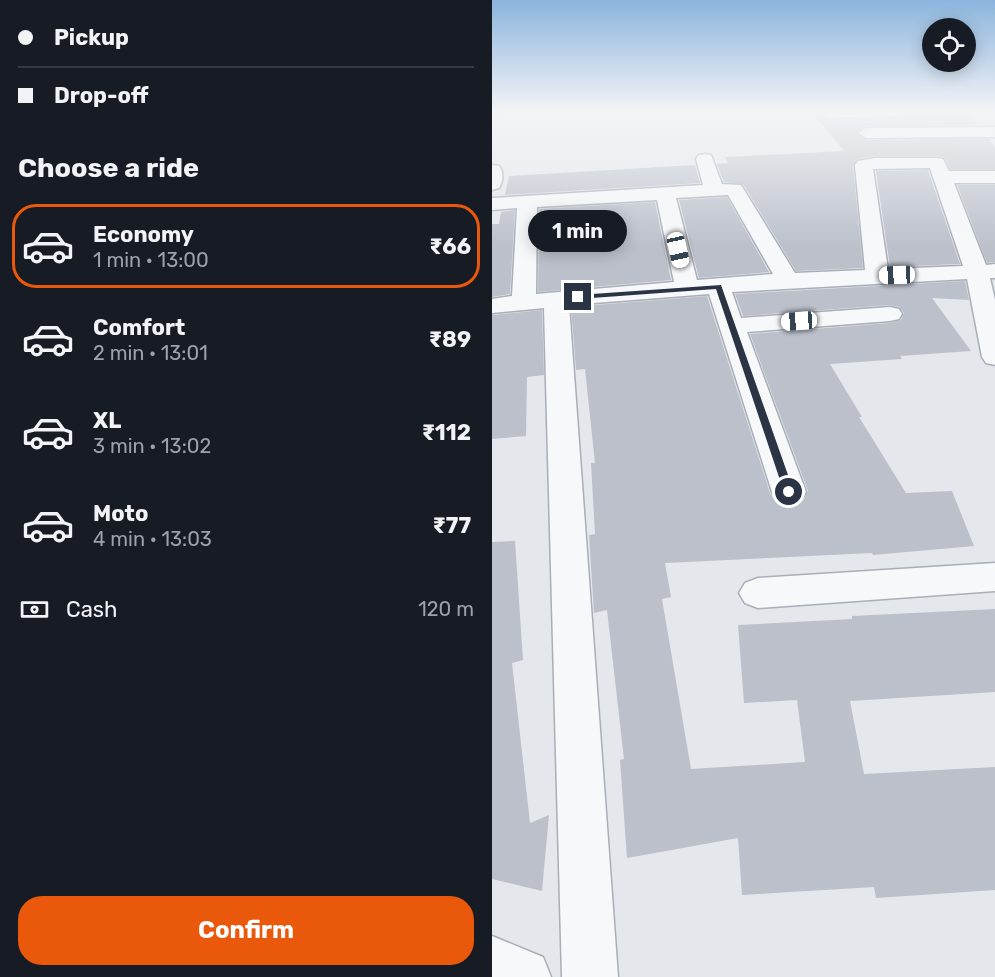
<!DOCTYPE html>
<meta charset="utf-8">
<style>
body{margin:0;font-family:Rubik,sans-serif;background:#242831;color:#f1f3f6;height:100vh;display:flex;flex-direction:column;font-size:22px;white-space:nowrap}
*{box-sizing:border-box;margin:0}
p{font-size:20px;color:#9ea1a6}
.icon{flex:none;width:33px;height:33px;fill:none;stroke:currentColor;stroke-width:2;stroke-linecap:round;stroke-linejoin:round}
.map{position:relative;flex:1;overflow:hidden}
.side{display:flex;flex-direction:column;background:#171b24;width:492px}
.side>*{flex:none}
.hud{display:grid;align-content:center;height:132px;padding:0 18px;background:#171b24}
.buttons{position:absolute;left:430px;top:18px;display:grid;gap:12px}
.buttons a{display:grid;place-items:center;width:54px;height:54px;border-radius:50%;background:#171b24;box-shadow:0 3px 15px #0003;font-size:30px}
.end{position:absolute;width:27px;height:27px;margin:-14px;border:8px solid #2b3445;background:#fff;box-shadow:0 0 0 3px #fff}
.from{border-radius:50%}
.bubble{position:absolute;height:42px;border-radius:21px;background:#171b24;box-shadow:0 3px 15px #0003;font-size:20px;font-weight:700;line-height:42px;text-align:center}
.car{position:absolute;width:18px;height:36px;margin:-18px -9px;border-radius:8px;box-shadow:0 0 4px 2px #0007;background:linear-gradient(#fff 24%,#345 0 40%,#fff 0 76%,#345 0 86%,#fff 0)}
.hud b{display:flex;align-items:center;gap:21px;height:57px;font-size:22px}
.hud b+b{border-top:2px solid #363941}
.hud i{width:15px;height:15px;background:#f1f3f6}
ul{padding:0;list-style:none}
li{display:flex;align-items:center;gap:18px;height:84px;margin:0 12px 9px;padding:0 6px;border:3px solid transparent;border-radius:24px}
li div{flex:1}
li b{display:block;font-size:22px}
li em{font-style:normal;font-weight:700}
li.on{border-color:#ea580c}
li>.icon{width:54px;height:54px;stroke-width:1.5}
h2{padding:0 18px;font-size:27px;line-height:72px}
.pay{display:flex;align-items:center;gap:15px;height:66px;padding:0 18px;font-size:22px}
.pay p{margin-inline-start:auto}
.button{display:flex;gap:12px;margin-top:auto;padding:12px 18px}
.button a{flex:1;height:69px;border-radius:24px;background:#ea580c;color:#fff;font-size:24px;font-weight:700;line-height:69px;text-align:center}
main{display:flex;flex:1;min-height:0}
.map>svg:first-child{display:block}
.building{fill:#bbc0ca}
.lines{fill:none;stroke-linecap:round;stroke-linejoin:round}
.minor-casing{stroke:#a9aeb7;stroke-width:3}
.minor{fill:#f7f8fa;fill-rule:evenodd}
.route{fill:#2b3445}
</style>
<main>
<section class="side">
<div class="hud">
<b><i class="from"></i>Pickup</b>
<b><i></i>Drop-off</b>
</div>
<h2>Choose a ride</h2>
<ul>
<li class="on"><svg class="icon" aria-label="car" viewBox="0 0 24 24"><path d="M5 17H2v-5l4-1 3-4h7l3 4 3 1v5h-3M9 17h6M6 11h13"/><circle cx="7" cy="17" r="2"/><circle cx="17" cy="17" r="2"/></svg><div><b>Economy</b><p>1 min · 13:00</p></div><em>₹66</em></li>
<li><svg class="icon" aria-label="car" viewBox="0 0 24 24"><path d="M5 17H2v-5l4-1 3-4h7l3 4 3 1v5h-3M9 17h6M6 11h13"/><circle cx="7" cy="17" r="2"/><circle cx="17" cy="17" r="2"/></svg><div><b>Comfort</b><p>2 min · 13:01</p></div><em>₹89</em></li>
<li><svg class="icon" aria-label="car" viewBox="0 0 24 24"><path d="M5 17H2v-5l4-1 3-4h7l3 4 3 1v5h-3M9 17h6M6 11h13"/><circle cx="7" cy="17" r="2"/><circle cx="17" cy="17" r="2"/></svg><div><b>XL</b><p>3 min · 13:02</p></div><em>₹112</em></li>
<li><svg class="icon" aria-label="car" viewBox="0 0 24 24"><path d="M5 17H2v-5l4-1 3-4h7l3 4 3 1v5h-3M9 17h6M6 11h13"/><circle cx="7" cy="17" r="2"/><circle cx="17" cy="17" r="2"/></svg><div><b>Moto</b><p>4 min · 13:03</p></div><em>₹77</em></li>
</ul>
<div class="pay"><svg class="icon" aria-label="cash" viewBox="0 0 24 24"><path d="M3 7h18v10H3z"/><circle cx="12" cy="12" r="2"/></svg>Cash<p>120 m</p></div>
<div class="button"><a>Confirm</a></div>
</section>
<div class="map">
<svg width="503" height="977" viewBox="0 0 503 977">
<rect width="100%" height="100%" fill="#e4e7ec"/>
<path class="building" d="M 318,110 L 335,110 L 330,115 L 335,120 L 407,118 L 416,113 L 475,110 L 486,125 L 374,126 L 364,134 L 374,140 L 497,139 L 503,148 L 503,169 L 458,169 L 453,158 L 445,156 L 383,156 L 366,159 L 361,165 L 371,268 L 304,271 L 251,184 L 232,182 L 225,164 L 236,163 L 233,157 L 352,151 Z
M 203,165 L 208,183 L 13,195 L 17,176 Z
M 436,170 L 468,264 L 398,267 L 384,171 Z
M 465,185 L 503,185 L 503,262 L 495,263 Z
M 235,197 L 277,272 L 207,278 L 187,200 Z
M 163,202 L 179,280 L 46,292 L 47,209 Z
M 23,210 L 18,294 L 0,297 L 0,224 L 7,224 L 9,212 Z
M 473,281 L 477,300 L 440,298 L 479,351 L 408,356 L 410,359 L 338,364 L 370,417 L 367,417 L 414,493 L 460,491 L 482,546 L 381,555 L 380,553 L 173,563 L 179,597 L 170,599 L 199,769 L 313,762 L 305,700 L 252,703 L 246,625 L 360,619 L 360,616 L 503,609 L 503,692 L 358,701 L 372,774 L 503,767 L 503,890 L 384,898 L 382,887 L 250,895 L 246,838 L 135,858 L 128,760 L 132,759 L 115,610 L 102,613 L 97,535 L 103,534 L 99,463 L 103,463 L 93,369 L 84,370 L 79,307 L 215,296 L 278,493 L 284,502 L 298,505 L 311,501 L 316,491 L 258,334 L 398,323 L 409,320 L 412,313 L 407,307 L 398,305 L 251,316 L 243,294 Z
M 50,310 L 52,375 L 35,377 L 34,436 L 0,439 L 0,315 Z
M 23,541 L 31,660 L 20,663 L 38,823 L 57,815 L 50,891 L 0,879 L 0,542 Z"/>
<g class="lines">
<defs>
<path id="minor" d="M 0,110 L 13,110 L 11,113 L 0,116 Z
M 340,110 L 414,110 L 415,111 L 407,116 L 335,118 L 332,115 Z
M 503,127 L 503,137 L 374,138 L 366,133 L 374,128 Z
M 213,154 L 219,155 L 230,184 L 249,185 L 303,273 L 373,270 L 363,165 L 366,161 L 383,158 L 445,158 L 451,159 L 457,171 L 503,171 L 503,183 L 462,183 L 494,265 L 503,264 L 503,278 L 498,278 L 503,300 L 503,365 L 494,363 L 490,357 L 475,279 L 240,292 L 249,318 L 398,307 L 407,309 L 410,314 L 407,319 L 398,321 L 255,332 L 314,492 L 309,500 L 297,503 L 285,500 L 280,492 L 217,294 L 77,305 L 126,977 L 70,977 L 52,308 L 0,313 L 0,299 L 20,296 L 25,208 L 0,210 L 0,198 L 211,185 L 204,159 L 207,155 ZM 438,168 L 471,266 L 396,269 L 381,169 ZM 236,195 L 281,274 L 205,280 L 184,198 ZM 165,200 L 182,282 L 44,294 L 45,207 Z
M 0,165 L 7,166 C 12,172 11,182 7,188 L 0,190 Z
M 503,563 L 503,591 L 266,608 L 253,603 L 247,593 L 253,583 L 266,578 Z
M 0,936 L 51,957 L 59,977 L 0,977 Z"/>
</defs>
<use href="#minor" class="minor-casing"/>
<use href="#minor" class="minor"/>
</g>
<linearGradient id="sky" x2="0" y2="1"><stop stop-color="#8bb4dd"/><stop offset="0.45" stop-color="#f3f4f6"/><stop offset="1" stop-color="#f3f4f6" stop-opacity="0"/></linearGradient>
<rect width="503" height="247" fill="url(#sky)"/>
<path class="route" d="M 229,285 L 302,492 L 301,495 L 297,496 L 292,492 L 224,289 L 86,299 L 82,297 L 86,295 Z"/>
</svg>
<div class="buttons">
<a><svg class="icon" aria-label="locate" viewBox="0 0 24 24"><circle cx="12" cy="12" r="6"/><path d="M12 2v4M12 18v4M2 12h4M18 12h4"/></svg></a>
</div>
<i class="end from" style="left:297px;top:492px"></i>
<i class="end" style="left:86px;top:297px"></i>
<div class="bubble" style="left:36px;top:210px;width:99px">1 min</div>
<i class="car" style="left:186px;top:250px;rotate:167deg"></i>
<i class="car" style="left:405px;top:275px;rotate:268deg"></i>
<i class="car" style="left:307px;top:321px;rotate:266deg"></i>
</div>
</main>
